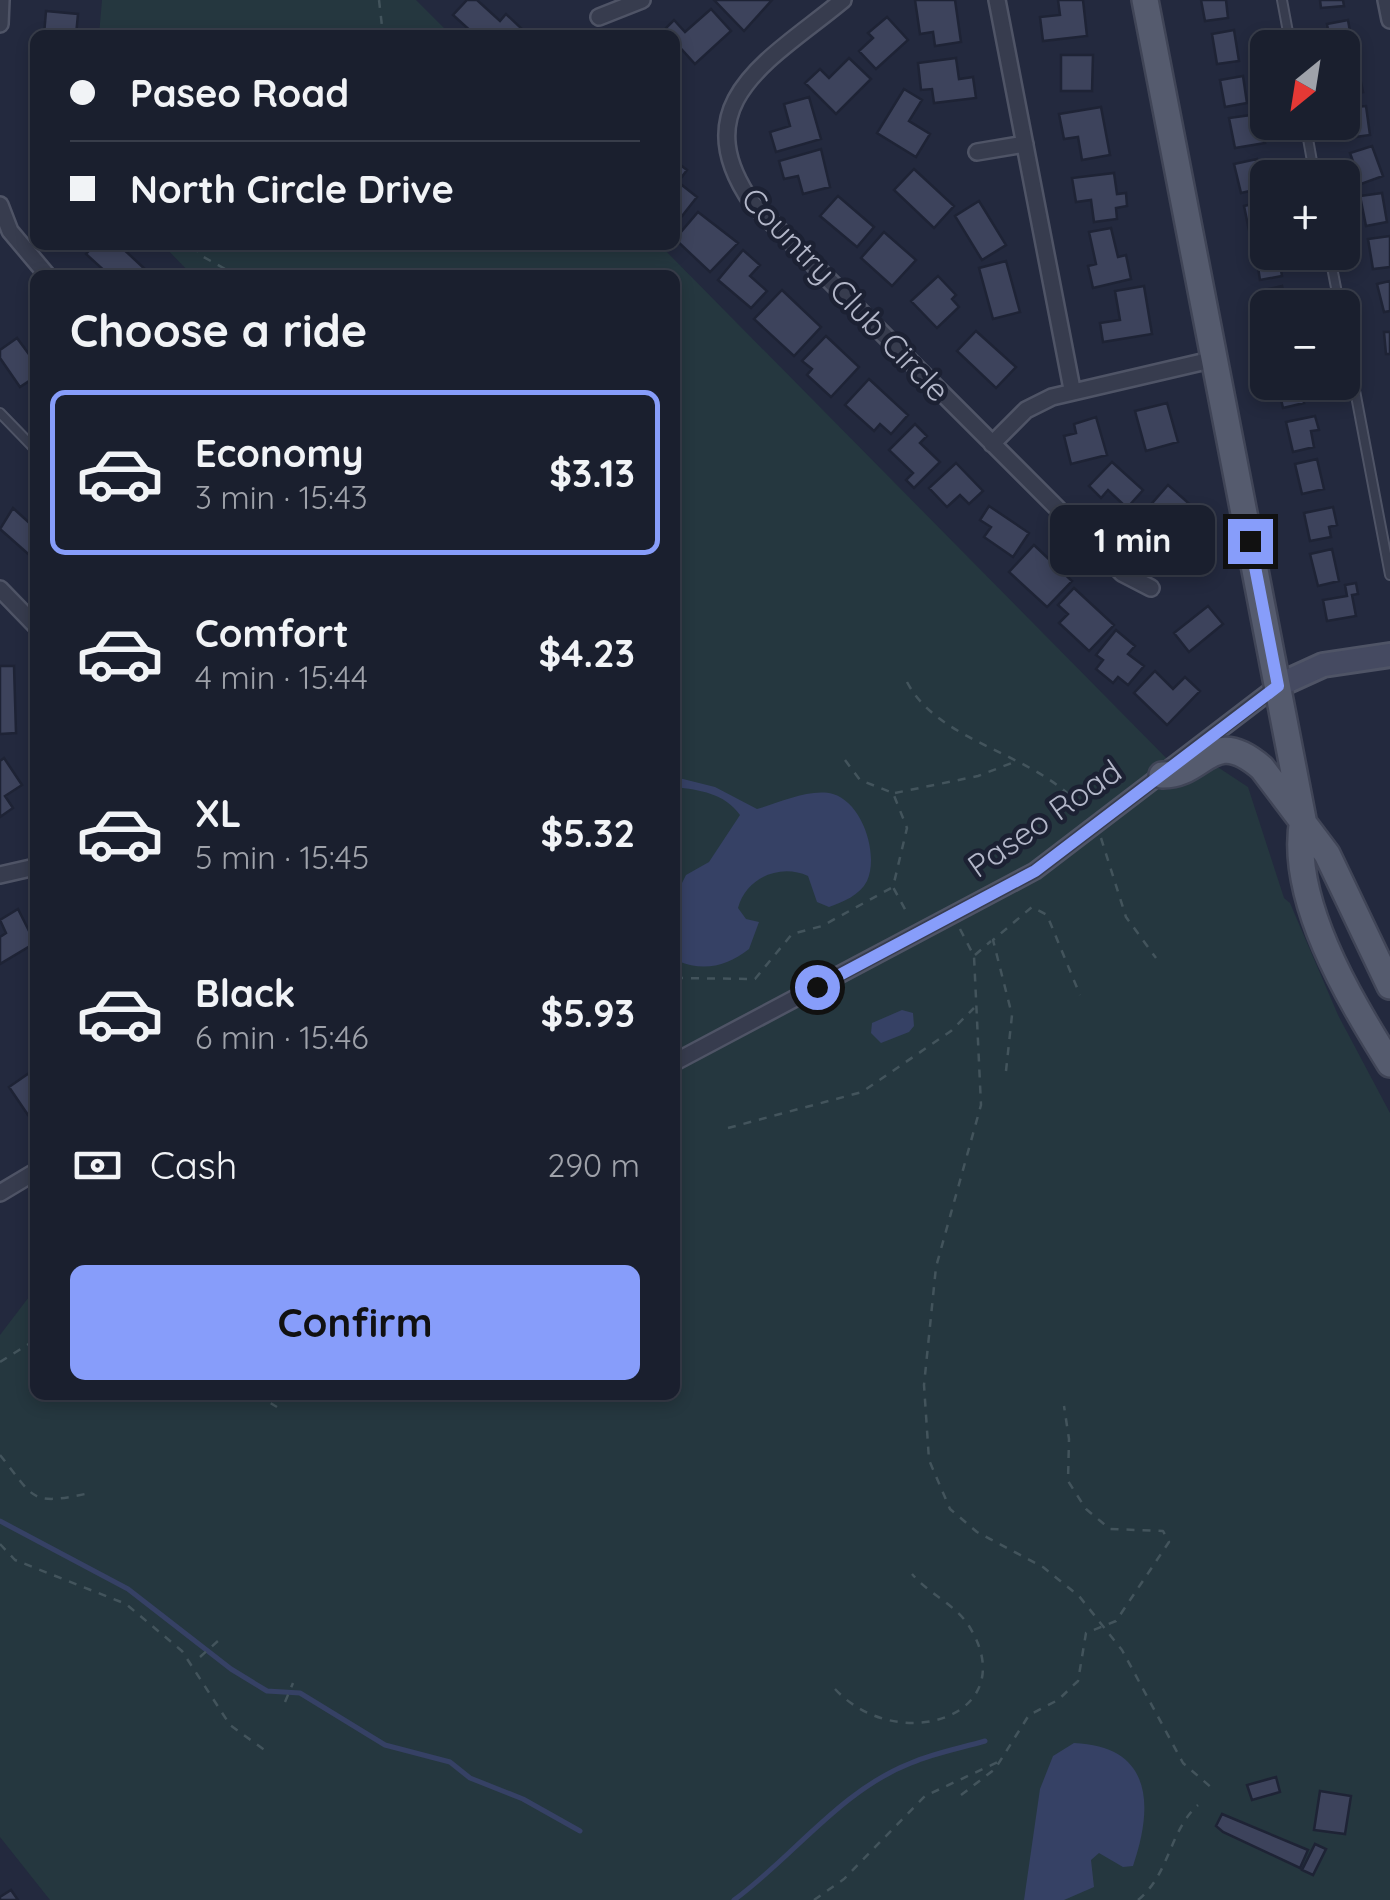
<!DOCTYPE html>
<meta charset="utf-8">
<style>
body{margin:0;font-family:Quicksand,sans-serif;background:#272c3a;color:#f1f3f6;height:100vh;display:flex;flex-direction:column;font-size:38px;white-space:nowrap}
*{box-sizing:border-box;margin:0}
p{font-size:32px;color:#9fa2aa}
.icon{flex:none;width:55px;height:55px;fill:none;stroke:currentColor;stroke-width:2;stroke-linecap:round;stroke-linejoin:round}
.map{position:relative;flex:1;overflow:hidden}
.side{position:absolute;left:30px;top:270px;width:650px;height:1130px;display:flex;flex-direction:column;background:#1a1f2e;border-radius:15px;box-shadow:0 5px 15px #0003,0 0 0 2px #383d4a}
.side>*{flex:none}
.top-card{position:absolute;left:30px;top:30px;width:650px;height:220px;border-radius:15px;box-shadow:0 5px 15px #0003,0 0 0 2px #383d4a;display:grid;align-content:center;height:220px;padding:0 40px;background:#1a1f2e}
.needle{width:65px;rotate:210deg}
.controls{position:absolute;left:1250px;top:30px;display:grid;gap:20px}
.controls a{display:grid;place-items:center;width:110px;height:110px;border-radius:15px;background:#1a1f2e;box-shadow:0 5px 15px #0003,0 0 0 2px #383d4a;font-size:50px}
.end{position:absolute;width:45px;height:45px;margin:-22px;border:12px solid #879dfa;background:#111;box-shadow:0 0 0 5px #111}
.from{border-radius:50%}
.bubble{position:absolute;height:70px;border-radius:15px;background:#1a1f2e;box-shadow:0 5px 15px #0003,0 0 0 2px #383d4a;font-size:32px;font-weight:800;line-height:70px;text-align:center}
.top-card b{display:flex;align-items:center;gap:35px;height:95px;font-size:38px}
.top-card b+b{border-top:2px solid #383d4a}
.top-card i{width:25px;height:25px;background:#f1f3f6}
ul{padding:0;list-style:none}
li{display:flex;align-items:center;gap:30px;height:165px;margin:0 20px 15px;padding:0 20px;border:5px solid transparent;border-radius:15px}
li div{flex:1}
li b{display:block;font-size:38px}
li em{font-style:normal;font-weight:800}
li.on{border-color:#879dfa}
li>.icon{width:90px;height:90px;stroke-width:1.5}
h2{padding:0 40px;font-size:45px;line-height:120px}
.pay{display:flex;align-items:center;gap:25px;height:110px;padding:0 40px;font-size:38px}
.pay p{margin-inline-start:auto}
.cta{display:flex;gap:20px;margin-top:auto;padding:20px 40px}
.cta a{flex:1;height:115px;border-radius:15px;background:#879dfa;color:#111;font-size:40px;font-weight:800;line-height:115px;text-align:center}
.map>svg:first-child{display:block}
.green{fill:#25373f}
.water{fill:#364165}
.lines{fill:none;stroke-linecap:round;stroke-linejoin:round}
.stream{stroke:#364165;stroke-width:5}
.building{fill:#3d435c;stroke:#1e2335;stroke-width:2.5}
.lane-casing{stroke:#4f5466;stroke-width:12}
.street-casing{stroke:#4f5466;stroke-width:20}
.secondary-casing{stroke:#4f5466;stroke-width:28}
.primary-casing{stroke:#404557;stroke-width:30}
.path{stroke:#43545c;stroke-width:2.5;stroke-dasharray:8 8;stroke-linecap:butt}
.lane{stroke:#373c4e;stroke-width:8}
.street{stroke:#373c4e;stroke-width:15}
.secondary{stroke:#454a61;stroke-width:22}
.primary{stroke:#555b6e;stroke-width:25}
.route{stroke:#879dfa;stroke-width:12}
.labels{text-anchor:middle;dominant-baseline:central;stroke-width:9;stroke-linejoin:round;paint-order:stroke}
.street-label{font-size:32px;fill:#b3b7c9;stroke:#1c2133}
</style>
<div class="map">
<svg width="1390" height="1900" viewBox="0 0 1390 1900">
<rect width="100%" height="100%" fill="#23293e"/>
<path class="green" d="M 102,0 L 416,0 L 451,35 L 99,35 Z
M 163,245 L 660,245 L 1183,775 L 1207,760 L 1248,787 L 1284,898 L 1290,903 L 1338,1015 L 1390,1113 L 1390,1900 L 50,1900 L 0,1837 L 0,1335 L 35,1289 L 35,1395 L 675,1395 L 675,275 L 192,275 Z"/>
<path class="water" d="M 675,777 L 715,787 L 757,809 C 779,803 810,788 833,794 C 863,803 879,855 867,881 C 860,895 843,902 829,907 L 817,902 L 808,876 C 780,863 746,878 738,908 L 746,919 L 759,922 L 749,949 C 727,966 704,972 678,961 L 676,895 L 686,875 L 709,862 L 740,815 C 724,793 700,790 675,787 Z
M 902,1010 L 913,1013 L 914,1026 L 909,1032 L 881,1043 L 871,1033 L 872,1023 Z
M 1074,1743 C 1152,1746 1154,1805 1133,1866 L 1123,1867 L 1099,1853 L 1091,1860 L 1094,1887 L 1064,1900 L 1024,1900 L 1040,1789 L 1053,1756 Z"/>
<g class="lines">
<path class="stream" d="M 0,1521 L 128,1589 L 231,1669 L 267,1691 L 300,1693 L 385,1745 L 450,1762 L 470,1778 L 523,1799 L 580,1831
M 734,1900 C 793,1857 841,1790 911,1763 C 934,1753 961,1748 985,1741"/>
</g>
<path class="building" d="M 467,0 L 477,0 L 500,21 L 506,14 L 522,29 L 517,35 L 475,35 L 453,15 Z
M 714,0 L 772,0 L 744,31 Z
M 915,0 L 955,0 L 961,42 L 935,46 L 933,32 L 920,34 Z
M 1058,0 L 1083,0 L 1087,36 L 1043,41 L 1040,17 L 1060,15 Z
M 1201,0 L 1226,0 L 1228,18 L 1205,21 Z
M 1320,0 L 1343,0 L 1344,6 L 1321,8 Z
M 711,9 L 731,31 L 695,64 L 675,42 L 675,35 L 664,30 L 674,20 L 685,32 Z
M 46,11 L 78,14 L 76,35 L 44,35 Z
M 887,17 L 908,40 L 876,69 L 859,51 L 873,38 L 868,33 Z
M 1348,20 L 1353,49 L 1331,48 L 1327,24 Z
M 1234,30 L 1239,61 L 1217,64 L 1212,34 Z
M 1061,55 L 1093,55 L 1092,91 L 1061,91 Z
M 849,58 L 871,79 L 836,114 L 805,83 L 820,69 L 829,78 Z
M 956,58 L 959,79 L 973,77 L 976,98 L 934,103 L 932,89 L 921,90 L 918,63 Z
M 1357,63 L 1363,92 L 1342,97 L 1342,66 Z
M 1243,76 L 1247,103 L 1225,107 L 1220,80 Z
M 904,89 L 922,100 L 909,121 L 930,134 L 916,157 L 877,133 Z
M 809,97 L 821,139 L 776,152 L 770,132 L 790,126 L 784,104 Z
M 1366,106 L 1370,135 L 1348,138 L 1344,108 Z
M 1101,107 L 1110,155 L 1082,160 L 1078,137 L 1064,139 L 1059,114 Z
M 1251,115 L 1252,122 L 1261,121 L 1265,143 L 1235,148 L 1229,118 Z
M 1372,146 L 1383,176 L 1361,184 L 1350,153 Z
M 821,149 L 830,187 L 803,194 L 798,176 L 784,179 L 779,161 Z
M 1257,159 L 1263,188 L 1241,193 L 1234,164 Z
M 675,161 L 687,170 L 678,182 L 697,197 L 675,225 Z
M 914,169 L 954,206 L 934,228 L 894,190 Z
M 1114,173 L 1117,194 L 1126,193 L 1127,206 L 1116,208 L 1117,219 L 1094,222 L 1091,200 L 1076,202 L 1072,178 Z
M 1382,193 L 1387,222 L 1366,226 L 1360,196 Z
M 838,196 L 874,227 L 857,247 L 820,216 Z
M 979,201 L 1006,245 L 982,260 L 955,216 Z
M 1265,201 L 1268,232 L 1250,235 L 1244,206 Z
M 698,212 L 738,243 L 710,272 L 675,239 Z
M 1111,228 L 1118,257 L 1126,255 L 1131,279 L 1093,288 L 1088,266 L 1096,264 L 1089,232 Z
M 884,232 L 916,260 L 892,286 L 861,258 Z
M 1390,236 L 1390,267 L 1373,269 L 1368,239 Z
M 1268,239 L 1268,252 L 1278,252 L 1282,276 L 1260,280 L 1254,241 Z
M 94,245 L 119,245 L 148,272 L 109,275 L 86,254 Z
M 743,250 L 760,265 L 750,276 L 767,291 L 751,308 L 718,280 Z
M 1006,261 L 1020,312 L 993,319 L 979,268 Z
M 938,276 L 956,295 L 952,299 L 959,307 L 937,328 L 911,301 Z
M 1390,281 L 1390,311 L 1384,312 L 1377,284 Z
M 1144,286 L 1152,334 L 1103,342 L 1100,323 L 1120,320 L 1115,291 Z
M 1282,286 L 1287,308 L 1268,308 L 1268,319 L 1261,291 Z
M 782,290 L 821,327 L 794,356 L 754,319 Z
M 976,331 L 1016,367 L 996,388 L 957,351 Z
M 1384,332 L 1390,332 L 1390,354 L 1386,354 Z
M 826,336 L 859,367 L 831,397 L 807,375 L 812,369 L 802,361 Z
M 17,338 L 31,357 L 35,354 L 35,377 L 20,387 L 0,358 L 0,350 Z
M 869,379 L 908,415 L 891,434 L 880,424 L 874,431 L 845,405 Z
M 1277,382 L 1299,382 L 1304,403 L 1283,408 Z
M 1167,403 L 1178,442 L 1146,451 L 1135,411 Z
M 1315,416 L 1319,430 L 1311,431 L 1314,447 L 1293,452 L 1286,422 Z
M 1096,417 L 1107,455 L 1071,464 L 1064,436 L 1076,433 L 1074,424 Z
M 915,424 L 927,436 L 920,443 L 940,462 L 914,488 L 906,480 L 913,473 L 889,450 Z
M 1317,459 L 1324,489 L 1302,494 L 1295,464 Z
M 1112,462 L 1143,490 L 1127,508 L 1108,490 L 1101,498 L 1089,486 Z
M 956,463 L 983,491 L 969,504 L 960,495 L 947,507 L 929,488 Z
M 1168,485 L 1203,516 L 1179,542 L 1167,531 L 1162,537 L 1140,517 Z
M 989,506 L 1029,533 L 1013,557 L 984,537 L 991,527 L 980,520 Z
M 1333,507 L 1337,525 L 1329,527 L 1331,537 L 1310,541 L 1304,513 Z
M 13,508 L 35,528 L 35,560 L 0,529 Z
M 1034,545 L 1072,581 L 1047,607 L 1009,572 Z
M 1332,549 L 1339,581 L 1318,586 L 1310,554 Z
M 1356,583 L 1358,594 L 1352,595 L 1356,616 L 1327,621 L 1323,600 L 1347,596 L 1345,585 Z
M 1074,588 L 1114,625 L 1089,651 L 1059,623 L 1068,614 L 1058,605 Z
M 1208,606 L 1223,624 L 1189,652 L 1174,633 Z
M 1116,630 L 1135,646 L 1128,654 L 1144,666 L 1128,685 L 1118,677 L 1113,683 L 1096,669 L 1103,660 L 1096,655 Z
M 0,666 L 14,666 L 16,733 L 0,734 Z
M 1155,671 L 1173,689 L 1185,677 L 1200,691 L 1167,725 L 1134,693 Z
M 4,758 L 22,785 L 5,796 L 13,808 L 0,817 L 0,761 Z
M 18,909 L 35,943 L 0,964 L 0,937 L 6,933 L 0,920 Z
M 35,1069 L 35,1110 L 28,1115 L 9,1087 Z
M 1276,1777 L 1280,1792 L 1252,1800 L 1247,1785 Z
M 1320,1791 L 1351,1796 L 1345,1834 L 1314,1830 Z
M 1222,1814 L 1308,1850 L 1300,1868 L 1223,1832 L 1216,1826 Z
M 1315,1844 L 1326,1849 L 1313,1875 L 1302,1870 Z
M 11,1890 L 18,1900 L 0,1900 L 0,1897 Z"/>
<g class="lines">
<defs>
<path id="lane" d="M 1282,0 L 1291,48
M 1305,122 L 1315,178
M 1329,252 L 1340,308
M 1342,322 L 1390,575
M 0,413 L 35,449"/>
<path id="street" d="M 843,0 C 772,59 682,102 752,203 L 1122,573 L 1151,588
M 997,0 L 1072,389
M 1386,0 L 1390,20
M 599,17 L 642,0
M 0,24 L 1,0
M 977,152 L 1025,144
M 0,205 L 10,231 L 47,275
M 992,444 L 1026,410 L 1052,397 L 1215,359
M 0,589 L 35,625
M 0,875 L 35,867
M 675,1062 L 1035,871 L 1277,686
M 0,1193 L 35,1172"/>
<path id="secondary" d="M 1277,686 L 1323,665 L 1390,655"/>
<path id="primary" d="M 1145,0 L 1303,819 C 1288,898 1349,998 1390,1064
M 1162,775 C 1205,776 1211,724 1262,768 L 1327,854 L 1390,986"/>
</defs>
<use href="#lane" class="lane-casing"/>
<use href="#street" class="street-casing"/>
<use href="#secondary" class="secondary-casing"/>
<use href="#primary" class="primary-casing"/>
<path class="path" d="M 379,0 L 383,35
M 194,245 L 200,255 L 236,275
M 907,682 C 940,745 1035,751 1084,810
M 845,760 L 860,780 L 893,793 L 907,828 L 893,887 L 907,913
M 895,793 L 978,776 L 1017,761
M 1101,838 L 1126,917 L 1156,958
M 960,929 L 974,956 L 981,1105 L 936,1267 L 924,1385 L 929,1460 L 950,1509 L 977,1532 L 1043,1567 L 1079,1596 L 1122,1650 L 1183,1763 L 1213,1789
M 975,955 L 991,941
M 675,978 L 755,979 L 792,934 L 822,926 L 893,887
M 1006,1071 L 1012,1015 L 993,940 L 1032,907 L 1047,915 L 1080,995
M 728,1128 L 862,1092 L 951,1031 L 974,1008
M 0,1362 L 35,1340
M 257,1395 L 277,1407
M 0,1455 C 34,1497 29,1506 85,1494
M 0,1544 L 15,1560 L 126,1604 L 182,1651 L 230,1725 L 270,1754
M 200,1657 L 219,1640
M 835,1689 C 898,1757 1025,1716 969,1626 C 956,1605 929,1594 912,1574
M 285,1702 L 293,1683
M 961,1795 L 995,1769 L 1029,1715 L 1058,1700 L 1078,1681 L 1086,1633 L 1116,1621 L 1169,1542 L 1163,1531 L 1110,1529 L 1086,1509 L 1068,1481 L 1069,1439 L 1064,1406
M 814,1900 L 844,1879 L 925,1796 L 998,1762
M 1138,1900 C 1170,1874 1169,1831 1198,1805"/>
<use href="#lane" class="lane"/>
<use href="#street" class="street"/>
<use href="#secondary" class="secondary"/>
<use href="#primary" class="primary"/>
</g>
<g class="lines">
<path class="route" d="M 817,987 L 1035,871 L 1278,686 L 1250,541"/>
</g>
<g class="labels">
<g class="street-label">
<text transform="translate(846 294) rotate(46)">Country Club Circle</text>
<text transform="translate(1044 818) rotate(-35)">Paseo Road</text>
</g>
</g>
</svg>
<div class="controls">
<a><svg class="needle" viewBox="-14 -14 28 28"><path d="M0-13l5 13h-10z" fill="#e53935"/><path d="M0 13l5-13h-10z" fill="#9fa2aa"/></svg></a>
<a>+</a>
<a>−</a>
</div>
<i class="end from" style="left:817px;top:987px"></i>
<i class="end" style="left:1250px;top:541px"></i>
<div class="bubble" style="left:1050px;top:505px;width:165px">1 min</div>
<div class="top-card">
<b><i class="from"></i>Paseo Road</b>
<b><i></i>North Circle Drive</b>
</div>
<section class="side">
<h2>Choose a ride</h2>
<ul>
<li class="on"><svg class="icon" aria-label="car" viewBox="0 0 24 24"><path d="M5 17H2v-5l4-1 3-4h7l3 4 3 1v5h-3M9 17h6M6 11h13"/><circle cx="7" cy="17" r="2"/><circle cx="17" cy="17" r="2"/></svg><div><b>Economy</b><p>3 min · 15:43</p></div><em>$3.13</em></li>
<li><svg class="icon" aria-label="car" viewBox="0 0 24 24"><path d="M5 17H2v-5l4-1 3-4h7l3 4 3 1v5h-3M9 17h6M6 11h13"/><circle cx="7" cy="17" r="2"/><circle cx="17" cy="17" r="2"/></svg><div><b>Comfort</b><p>4 min · 15:44</p></div><em>$4.23</em></li>
<li><svg class="icon" aria-label="car" viewBox="0 0 24 24"><path d="M5 17H2v-5l4-1 3-4h7l3 4 3 1v5h-3M9 17h6M6 11h13"/><circle cx="7" cy="17" r="2"/><circle cx="17" cy="17" r="2"/></svg><div><b>XL</b><p>5 min · 15:45</p></div><em>$5.32</em></li>
<li><svg class="icon" aria-label="car" viewBox="0 0 24 24"><path d="M5 17H2v-5l4-1 3-4h7l3 4 3 1v5h-3M9 17h6M6 11h13"/><circle cx="7" cy="17" r="2"/><circle cx="17" cy="17" r="2"/></svg><div><b>Black</b><p>6 min · 15:46</p></div><em>$5.93</em></li>
</ul>
<div class="pay"><svg class="icon" aria-label="cash" viewBox="0 0 24 24"><path d="M3 7h18v10H3z"/><circle cx="12" cy="12" r="2"/></svg>Cash<p>290 m</p></div>
<div class="cta"><a>Confirm</a></div>
</section>
</div>
